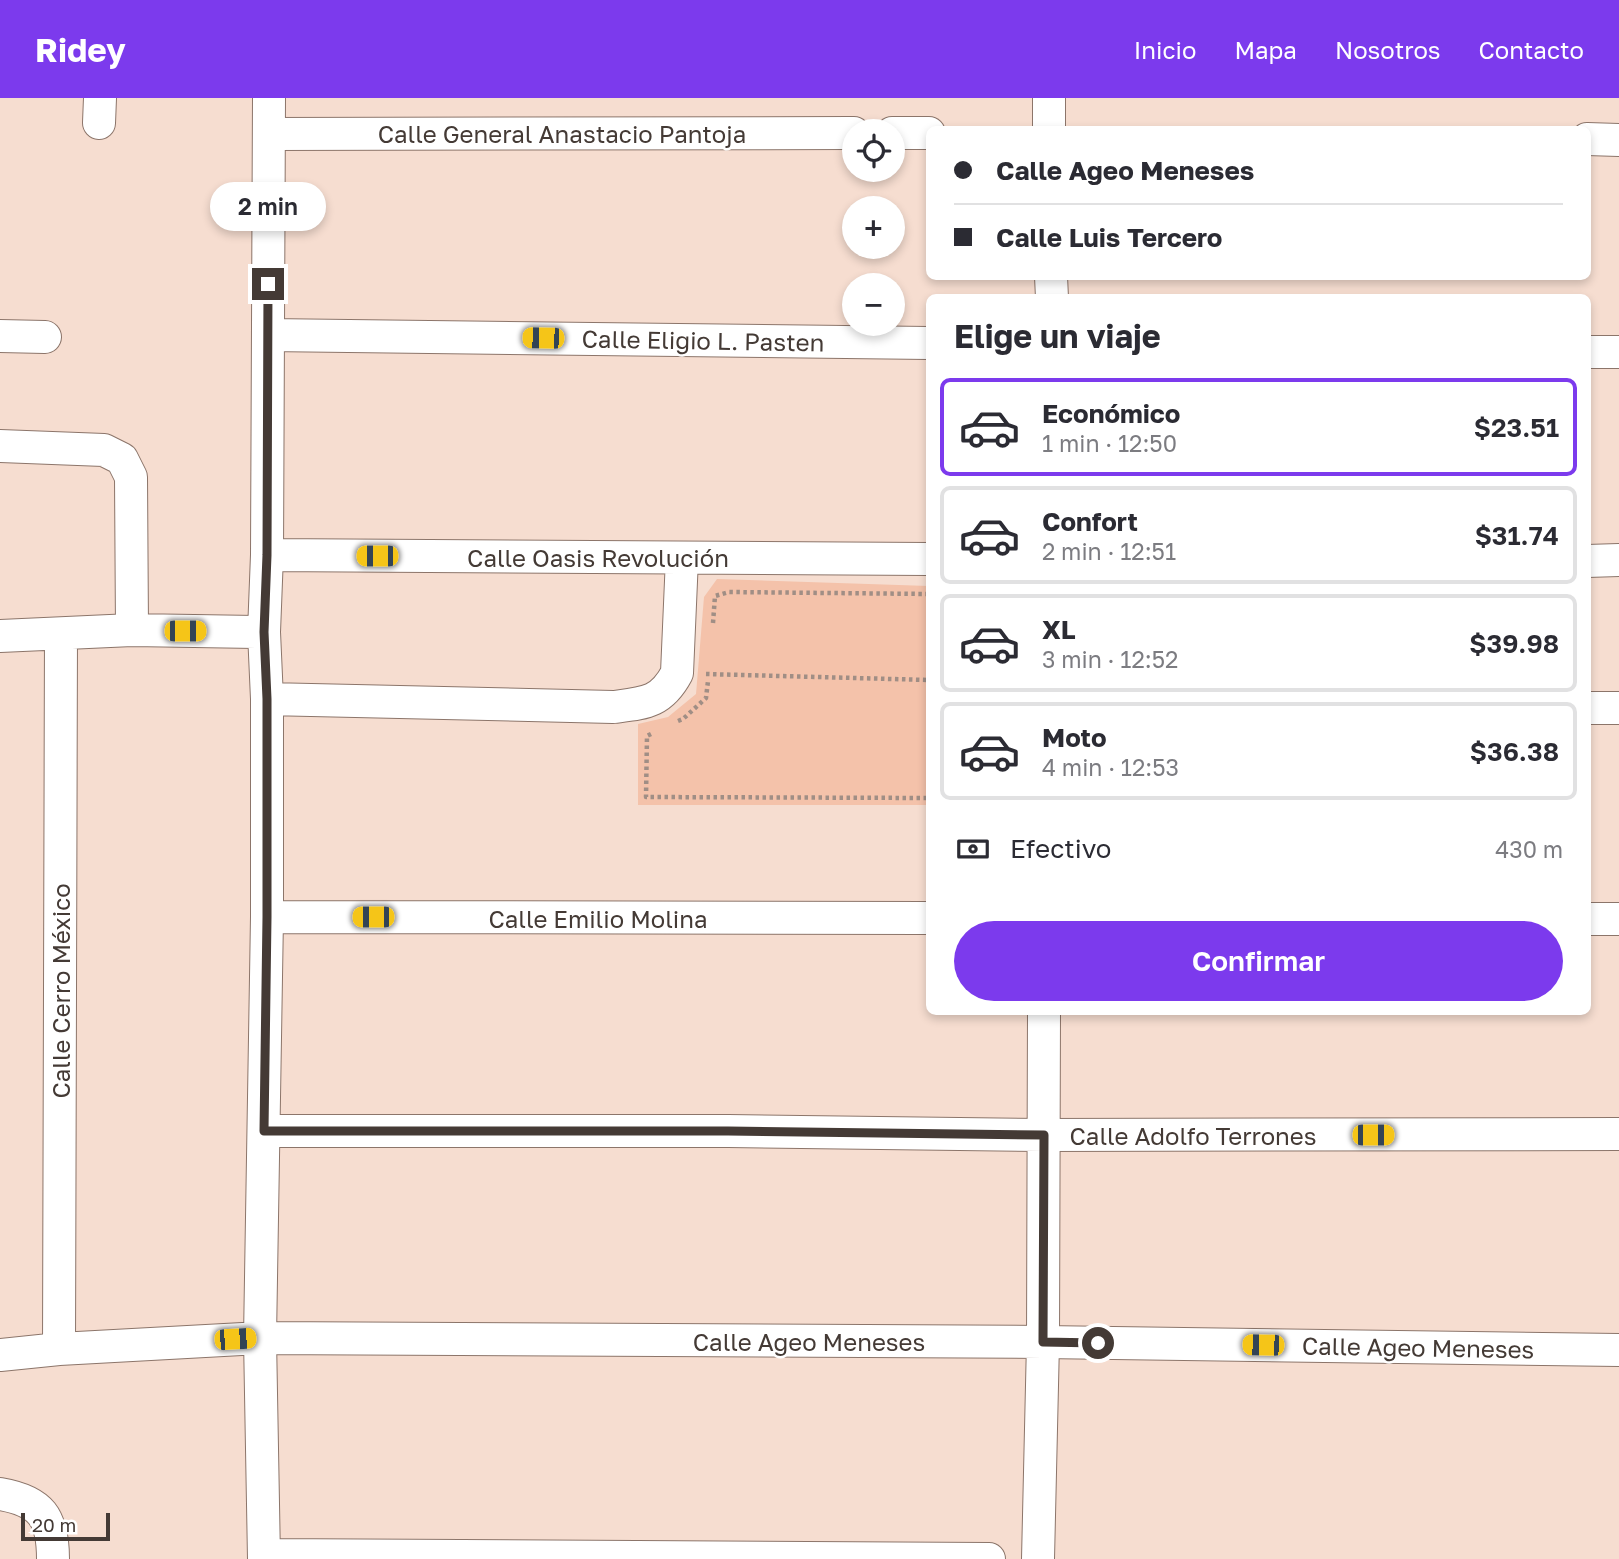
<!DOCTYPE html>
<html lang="es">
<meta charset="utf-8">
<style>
body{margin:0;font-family:"Golos Text",sans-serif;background:#f7f7f7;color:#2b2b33;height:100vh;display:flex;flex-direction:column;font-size:26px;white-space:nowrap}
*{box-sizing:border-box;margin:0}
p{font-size:23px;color:#7c7c81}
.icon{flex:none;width:38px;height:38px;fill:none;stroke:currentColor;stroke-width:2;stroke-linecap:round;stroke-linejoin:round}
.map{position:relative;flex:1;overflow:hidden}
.details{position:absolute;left:926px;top:196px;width:665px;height:721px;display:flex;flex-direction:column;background:#fff;border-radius:10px;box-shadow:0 4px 10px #0003}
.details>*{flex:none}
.banner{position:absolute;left:926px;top:28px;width:665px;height:154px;border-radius:10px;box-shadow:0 4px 10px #0003;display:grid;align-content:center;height:154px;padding:0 28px;background:#fff}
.buttons{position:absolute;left:842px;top:21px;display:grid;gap:14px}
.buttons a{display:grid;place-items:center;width:63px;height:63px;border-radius:50%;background:#fff;box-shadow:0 4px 10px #0003;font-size:35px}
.scale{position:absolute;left:21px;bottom:18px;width:89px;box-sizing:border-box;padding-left:7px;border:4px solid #443a35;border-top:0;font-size:19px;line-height:24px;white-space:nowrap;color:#443a35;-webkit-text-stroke:5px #fff;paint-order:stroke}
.end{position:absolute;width:32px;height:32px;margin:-16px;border:9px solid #443a35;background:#fff;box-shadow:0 0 0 4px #fff}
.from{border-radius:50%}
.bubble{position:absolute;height:49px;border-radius:24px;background:#fff;box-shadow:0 4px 10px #0003;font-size:23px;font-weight:600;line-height:49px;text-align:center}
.car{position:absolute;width:21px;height:42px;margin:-21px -10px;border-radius:9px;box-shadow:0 0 5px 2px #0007;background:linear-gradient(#f5c518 24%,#345 0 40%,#f5c518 0 76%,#345 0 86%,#f5c518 0)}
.banner b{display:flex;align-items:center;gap:24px;height:66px;font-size:26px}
.banner b+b{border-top:2px solid #e1e1e2}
.banner i{width:18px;height:18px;background:#2b2b33}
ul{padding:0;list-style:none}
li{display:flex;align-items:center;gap:21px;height:98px;margin:0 14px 10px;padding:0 14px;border:4px solid #e1e1e2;border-radius:10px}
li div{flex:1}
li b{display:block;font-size:26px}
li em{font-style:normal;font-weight:600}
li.current{border-color:#7c3aed}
li>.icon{width:63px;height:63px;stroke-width:1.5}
h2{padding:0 28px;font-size:32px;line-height:84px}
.pay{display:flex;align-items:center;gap:18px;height:77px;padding:0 28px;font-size:26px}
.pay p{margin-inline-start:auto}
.cta{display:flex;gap:14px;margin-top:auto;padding:14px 28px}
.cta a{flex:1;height:80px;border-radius:42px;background:#7c3aed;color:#fff;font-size:28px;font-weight:600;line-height:80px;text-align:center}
header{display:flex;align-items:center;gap:42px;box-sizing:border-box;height:98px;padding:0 35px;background:#7c3aed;color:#fff}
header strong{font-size:33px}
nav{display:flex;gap:38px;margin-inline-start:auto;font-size:24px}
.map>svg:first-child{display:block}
.green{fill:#f4c2aa}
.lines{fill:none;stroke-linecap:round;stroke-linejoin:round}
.minor-casing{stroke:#8c756a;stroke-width:34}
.path{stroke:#a08e85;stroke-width:4.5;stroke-dasharray:3.5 3.5;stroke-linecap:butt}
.minor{stroke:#fff;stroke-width:32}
.route{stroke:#443a35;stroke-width:9}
.labels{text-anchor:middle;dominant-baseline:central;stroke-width:5;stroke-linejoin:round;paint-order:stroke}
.street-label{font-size:24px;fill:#443a35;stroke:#fff}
</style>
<header>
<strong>Ridey</strong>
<nav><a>Inicio</a><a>Mapa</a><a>Nosotros</a><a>Contacto</a></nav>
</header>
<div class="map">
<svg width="1619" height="1461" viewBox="0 0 1619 1461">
<rect width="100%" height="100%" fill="#f6ddd0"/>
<path class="green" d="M 717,481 L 929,488 L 929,707 L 638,707 L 638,626 L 668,619 L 696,596 L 704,499 Z"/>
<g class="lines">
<defs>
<path id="minor" d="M 99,25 L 100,0
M 1049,32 L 1049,0
M 892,35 L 929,35
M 269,36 L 854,35
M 1587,41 L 1619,42
M 1051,178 L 1052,200
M 268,237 L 929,245
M 0,238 L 45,239
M 1587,254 L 1619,254
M 0,348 L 104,352 L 122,361 L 131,379 L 132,532
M 267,457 L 929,461
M 1587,463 L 1619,462
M 0,538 L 132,532 L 264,534
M 267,601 L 613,609 C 645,605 661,605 677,575 L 682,460
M 1587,610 L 1619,610
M 267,819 L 929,820
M 1587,821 L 1619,821
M 264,1033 L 728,1033 L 1044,1037 L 1619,1036
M 59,1251 L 61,536
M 0,1257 L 59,1251 L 260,1240 L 1043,1244 L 1619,1252
M 0,1396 C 41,1403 53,1419 53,1461
M 264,1457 L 989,1461
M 264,1461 L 260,1240 L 267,819 L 267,601 L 264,534 L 267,457 L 269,0
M 1038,1461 L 1043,1244 L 1044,914"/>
</defs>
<use href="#minor" class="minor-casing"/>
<path class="path" d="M 713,525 L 715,498 L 729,494 L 929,496
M 706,576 L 929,582
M 678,623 L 683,621 L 706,600 L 708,583
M 651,636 L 647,638 L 646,699 L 929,700"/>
<use href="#minor" class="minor"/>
</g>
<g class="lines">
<path class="route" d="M 268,186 L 267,457 L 264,534 L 267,601 L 267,819 L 264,1033 L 728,1033 L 1044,1037 L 1043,1244 L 1098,1245"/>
</g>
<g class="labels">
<g class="street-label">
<text x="562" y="35">Calle General Anastacio Pantoja</text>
<text transform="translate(703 242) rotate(1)">Calle Eligio L. Pasten</text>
<text x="598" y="459">Calle Oasis Revolución</text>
<text x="598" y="820">Calle Emilio Molina</text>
<text transform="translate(60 893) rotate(-90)">Calle Cerro México</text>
<text x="1193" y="1037">Calle Adolfo Terrones</text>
<text x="809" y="1243">Calle Ageo Meneses</text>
<text transform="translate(1418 1249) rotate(1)">Calle Ageo Meneses</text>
</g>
</g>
</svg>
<div class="buttons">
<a><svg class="icon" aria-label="locate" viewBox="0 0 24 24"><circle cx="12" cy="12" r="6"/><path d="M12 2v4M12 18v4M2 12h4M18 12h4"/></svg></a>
<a>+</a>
<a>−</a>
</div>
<div class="scale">20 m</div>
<i class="end from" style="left:1098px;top:1245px"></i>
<i class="end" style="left:268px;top:186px"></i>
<div class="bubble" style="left:210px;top:84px;width:116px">2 min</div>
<i class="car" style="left:543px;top:240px;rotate:271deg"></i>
<i class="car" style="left:377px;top:458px;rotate:270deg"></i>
<i class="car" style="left:185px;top:533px;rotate:90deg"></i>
<i class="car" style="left:373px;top:819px;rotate:270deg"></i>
<i class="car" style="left:1373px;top:1037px;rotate:90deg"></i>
<i class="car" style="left:235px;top:1241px;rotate:87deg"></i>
<i class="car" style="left:1263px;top:1247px;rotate:271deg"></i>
<div class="banner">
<b><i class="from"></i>Calle Ageo Meneses</b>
<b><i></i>Calle Luis Tercero</b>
</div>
<section class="details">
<h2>Elige un viaje</h2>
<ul>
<li class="current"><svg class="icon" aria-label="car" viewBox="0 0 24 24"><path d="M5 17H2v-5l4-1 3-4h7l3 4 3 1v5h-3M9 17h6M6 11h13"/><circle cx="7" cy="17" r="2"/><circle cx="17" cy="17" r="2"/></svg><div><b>Económico</b><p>1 min · 12:50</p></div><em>$23.51</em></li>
<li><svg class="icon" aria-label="car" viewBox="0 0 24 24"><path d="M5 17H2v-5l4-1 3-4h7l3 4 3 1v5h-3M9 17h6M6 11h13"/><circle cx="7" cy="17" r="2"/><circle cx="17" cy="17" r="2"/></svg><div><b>Confort</b><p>2 min · 12:51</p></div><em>$31.74</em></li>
<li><svg class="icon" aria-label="car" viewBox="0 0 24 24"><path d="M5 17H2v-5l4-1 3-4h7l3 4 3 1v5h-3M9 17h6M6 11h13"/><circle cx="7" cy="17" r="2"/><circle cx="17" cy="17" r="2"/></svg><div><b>XL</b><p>3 min · 12:52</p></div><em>$39.98</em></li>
<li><svg class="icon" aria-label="car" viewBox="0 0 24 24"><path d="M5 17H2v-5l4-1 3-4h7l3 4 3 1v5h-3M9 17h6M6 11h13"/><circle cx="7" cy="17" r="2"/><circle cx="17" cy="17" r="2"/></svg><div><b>Moto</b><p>4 min · 12:53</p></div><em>$36.38</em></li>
</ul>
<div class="pay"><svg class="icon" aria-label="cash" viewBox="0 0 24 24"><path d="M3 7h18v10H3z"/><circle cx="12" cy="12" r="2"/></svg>Efectivo<p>430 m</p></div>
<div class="cta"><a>Confirmar</a></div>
</section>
</div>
